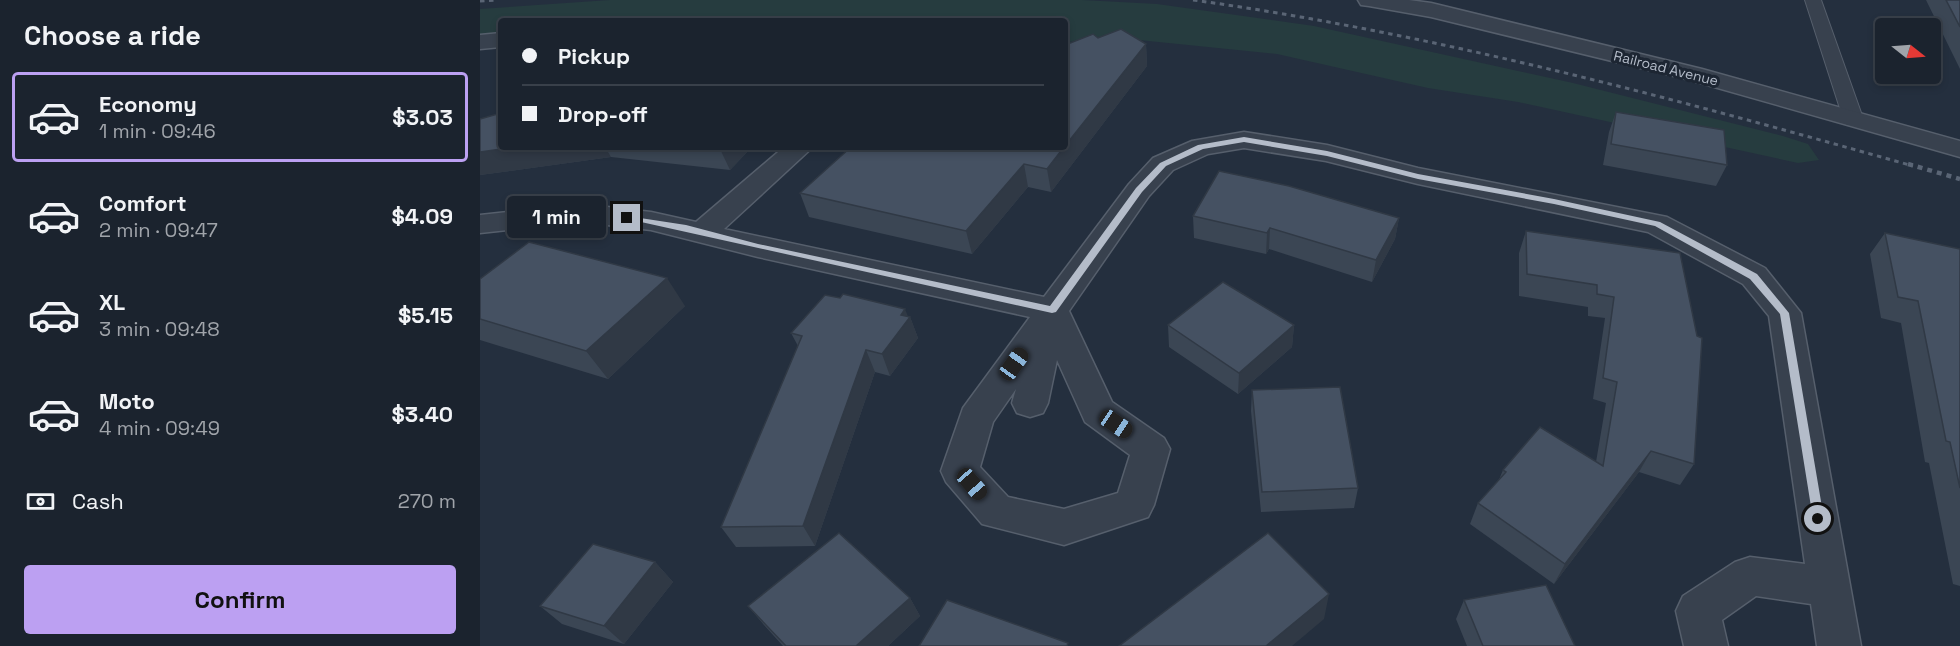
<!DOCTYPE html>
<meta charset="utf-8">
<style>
body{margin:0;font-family:"Space Grotesk",sans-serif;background:#282f3a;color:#f1f3f6;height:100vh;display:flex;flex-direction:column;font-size:22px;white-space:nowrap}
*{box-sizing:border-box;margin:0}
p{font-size:20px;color:#a0a4aa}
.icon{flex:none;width:33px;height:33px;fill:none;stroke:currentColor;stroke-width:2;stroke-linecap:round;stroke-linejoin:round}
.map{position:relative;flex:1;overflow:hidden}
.side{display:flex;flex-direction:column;background:#1b232e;width:480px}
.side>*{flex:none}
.banner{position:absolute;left:18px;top:18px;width:570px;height:132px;border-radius:6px;box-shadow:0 3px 9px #0003,0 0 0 2px #39404a;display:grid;align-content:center;height:132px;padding:0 24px;background:#1b232e}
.needle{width:39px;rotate:107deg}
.fabs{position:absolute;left:1395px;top:18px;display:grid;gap:12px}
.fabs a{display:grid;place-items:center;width:66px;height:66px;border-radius:6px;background:#1b232e;box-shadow:0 3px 9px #0003,0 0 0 2px #39404a;font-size:30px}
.end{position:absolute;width:27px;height:27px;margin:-14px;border:8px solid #b4bcc9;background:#111;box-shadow:0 0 0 3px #111}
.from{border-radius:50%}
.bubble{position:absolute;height:42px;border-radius:6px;background:#1b232e;box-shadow:0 3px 9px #0003,0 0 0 2px #39404a;font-size:20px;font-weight:700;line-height:42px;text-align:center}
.car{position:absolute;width:18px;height:36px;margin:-18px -9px;border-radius:8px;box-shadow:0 0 4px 2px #0007;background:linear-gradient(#222 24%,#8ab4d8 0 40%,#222 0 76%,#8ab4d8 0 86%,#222 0)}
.banner b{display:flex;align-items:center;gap:21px;height:57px;font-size:22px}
.banner b+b{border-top:2px solid #39404a}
.banner i{width:15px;height:15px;background:#f1f3f6}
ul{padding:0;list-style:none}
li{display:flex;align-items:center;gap:18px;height:90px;margin:0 12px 9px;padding:0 12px;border:3px solid transparent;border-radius:6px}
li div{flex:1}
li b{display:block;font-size:22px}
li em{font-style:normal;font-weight:700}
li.current{border-color:#bca0f2}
li>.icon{width:54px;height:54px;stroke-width:1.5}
h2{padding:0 24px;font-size:27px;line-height:72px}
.pay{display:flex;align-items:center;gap:15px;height:66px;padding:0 24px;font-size:22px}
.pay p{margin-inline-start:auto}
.button{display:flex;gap:12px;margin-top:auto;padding:12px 24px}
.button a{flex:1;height:69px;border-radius:6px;background:#bca0f2;color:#111;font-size:24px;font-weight:700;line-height:69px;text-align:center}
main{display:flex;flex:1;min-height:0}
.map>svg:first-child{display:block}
.green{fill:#263c3f}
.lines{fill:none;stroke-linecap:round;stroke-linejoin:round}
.service-casing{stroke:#565f6c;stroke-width:2}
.minor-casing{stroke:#565f6c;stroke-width:3}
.service{fill:#38414e;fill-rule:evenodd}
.minor{fill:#38414e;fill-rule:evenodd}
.rail-far1{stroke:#5a6575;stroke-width:3;stroke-dasharray:4.5 4.5;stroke-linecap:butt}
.rail{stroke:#5a6575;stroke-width:4.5;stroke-dasharray:5 5;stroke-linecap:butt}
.wall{fill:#3b4654}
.shaded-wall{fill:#303945}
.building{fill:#455162;stroke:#303945;stroke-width:1.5}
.route{fill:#b4bcc9}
.labels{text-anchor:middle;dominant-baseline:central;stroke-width:6;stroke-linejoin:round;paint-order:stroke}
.far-street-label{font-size:14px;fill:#b4bcc9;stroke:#1d2633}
</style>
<main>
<section class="side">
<h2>Choose a ride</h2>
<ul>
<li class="current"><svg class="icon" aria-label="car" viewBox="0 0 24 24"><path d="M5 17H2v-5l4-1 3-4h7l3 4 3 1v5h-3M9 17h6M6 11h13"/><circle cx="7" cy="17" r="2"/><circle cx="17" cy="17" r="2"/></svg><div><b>Economy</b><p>1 min · 09:46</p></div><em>$3.03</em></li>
<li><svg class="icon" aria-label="car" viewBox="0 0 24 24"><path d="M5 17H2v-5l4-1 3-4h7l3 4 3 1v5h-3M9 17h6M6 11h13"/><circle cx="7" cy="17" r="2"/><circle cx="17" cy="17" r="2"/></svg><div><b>Comfort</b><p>2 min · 09:47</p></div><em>$4.09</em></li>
<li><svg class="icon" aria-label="car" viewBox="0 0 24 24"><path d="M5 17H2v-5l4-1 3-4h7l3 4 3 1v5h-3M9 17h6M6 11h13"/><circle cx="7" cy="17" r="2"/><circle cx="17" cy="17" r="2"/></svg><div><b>XL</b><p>3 min · 09:48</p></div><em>$5.15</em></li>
<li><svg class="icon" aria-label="car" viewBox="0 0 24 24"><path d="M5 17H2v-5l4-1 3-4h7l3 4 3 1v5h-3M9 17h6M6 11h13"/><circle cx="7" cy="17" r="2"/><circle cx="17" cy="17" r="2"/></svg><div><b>Moto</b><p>4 min · 09:49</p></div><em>$3.40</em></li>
</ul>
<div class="pay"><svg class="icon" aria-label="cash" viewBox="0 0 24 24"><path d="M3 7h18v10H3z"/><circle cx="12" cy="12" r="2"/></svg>Cash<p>270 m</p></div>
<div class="button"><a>Confirm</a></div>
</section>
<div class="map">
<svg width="1480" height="646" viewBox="0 0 1480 646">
<rect width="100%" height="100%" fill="#242f3e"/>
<path class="green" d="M 130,0 L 602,0 L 677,4 L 834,26 L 1093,83 L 1303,136 L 1328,144 L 1339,160 L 1318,163 L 1038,102 L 948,88 L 797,54 L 649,39 L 585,42 L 585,21 L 425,21 L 402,18 L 311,21 L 21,21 L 21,35 L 0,37 L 0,9 Z"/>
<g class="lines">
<defs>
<path id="service" d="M 1325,0 L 1341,0 L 1384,121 L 1381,125 L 1367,125 L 1364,121 Z"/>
<path id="minor" d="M 878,0 L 929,0 L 951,3 L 1222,69 L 1480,141 L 1480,157 L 1206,79 L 951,17 L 889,6 L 881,5 Z
M 21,33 L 21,47 L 0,49 L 0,35 Z
M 764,132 L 847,145 L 938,168 L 1177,215 L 1187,217 L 1285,268 L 1321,313 L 1381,646 L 1337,646 L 1331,604 L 1276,596 L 1242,620 L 1248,646 L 1204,646 L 1196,611 L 1203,596 L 1255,562 L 1270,557 L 1325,564 L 1289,316 L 1263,284 L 1168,232 L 938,184 L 846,161 L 764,148 L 728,154 L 693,170 L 669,196 L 589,311 L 632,402 L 684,438 L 690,449 L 674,505 L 668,517 L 584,545 L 502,524 L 466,482 L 461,471 L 483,408 L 550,317 L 278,257 L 171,230 L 101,222 L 0,233 L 0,215 L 101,204 L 171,212 L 216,222 L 304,147 L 333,147 L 244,229 L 564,297 L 649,184 L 673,158 L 712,141 ZM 577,360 L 605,422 L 650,455 L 638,493 L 584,509 L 528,497 L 500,467 L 513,422 L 536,389 L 532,403 L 537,413 L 550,417 L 563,413 L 568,403 Z"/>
</defs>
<use href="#service" class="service-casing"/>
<use href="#minor" class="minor-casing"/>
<use href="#service" class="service"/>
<use href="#minor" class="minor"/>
<path class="rail-far1" d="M 713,0 C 957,34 1196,99 1433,166
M 0,1 L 16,0"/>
<path class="rail" d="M 1428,164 L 1480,179"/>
</g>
<path class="wall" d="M 1446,0 L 1480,0 L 1480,69 Z
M 618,38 L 666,44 L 667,66 L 571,192 L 548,187 L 492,254 L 329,217 L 320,193 Z
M 1136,112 L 1247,165 L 1236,186 L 1123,165 L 1129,132 Z
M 0,119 L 21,147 L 272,147 L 250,170 L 131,157 L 0,175 Z
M 713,216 L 919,218 L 915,239 L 892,282 L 789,249 L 786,254 L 714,238 Z
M 1046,231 L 1200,253 L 1214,464 L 1200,485 L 1159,472 L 1074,584 L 990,524 L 998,503 L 1018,482 L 1023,470 L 1116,462 L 1126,403 L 1113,399 L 1125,318 L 1108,316 L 1108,307 L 1039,296 L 1039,253 Z
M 1405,233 L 1480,249 L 1480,586 L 1473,584 L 1449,463 L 1445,462 L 1421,323 L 1401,318 L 1390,254 Z
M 0,279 L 205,306 L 128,379 L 0,340 Z
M 428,316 L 430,317 L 438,338 L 410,376 L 395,372 L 335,546 L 256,547 L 241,527 L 318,346 L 311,333 Z
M 688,325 L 814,325 L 812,347 L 758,394 L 689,347 Z
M 772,390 L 878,488 L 874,508 L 781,512 L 771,411 Z
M 175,562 L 193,582 L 144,644 L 82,624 L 60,606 Z
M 430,598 L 440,616 L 408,646 L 303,646 L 284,625 L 268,606 Z
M 984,600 L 1095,646 L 987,646 L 976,619 Z"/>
<path class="shaded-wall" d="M 666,44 L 667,66 L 571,192 L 567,169 Z
M 36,147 L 125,147 L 131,157 L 0,175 L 0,152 Z
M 242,147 L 272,147 L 250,170 L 240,149 Z
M 544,164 L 548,187 L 492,254 L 486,231 Z
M 919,218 L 915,239 L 892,282 L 896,260 Z
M 790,228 L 789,249 L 786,254 L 787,233 Z
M 187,278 L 205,306 L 128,379 L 106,351 Z
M 425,309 L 429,319 L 430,317 L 438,338 L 410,376 L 402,354 L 421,315 Z
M 814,325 L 812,347 L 758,394 L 759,373 Z
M 386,350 L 395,372 L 335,546 L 323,526 Z
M 1171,451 L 1159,472 L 1074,584 L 1085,564 Z
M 175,562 L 193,582 L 144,644 L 124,626 Z
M 849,594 L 844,619 L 812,646 L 786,646 Z
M 430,598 L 440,616 L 408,646 L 376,646 Z"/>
<path class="building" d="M 1466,0 L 1480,0 L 1480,27 Z
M 641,29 L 666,44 L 585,146 L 585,45 L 613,34 L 618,38 Z
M 1136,112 L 1244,130 L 1247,165 L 1131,144 Z
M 21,113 L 21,147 L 36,147 L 0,152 L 0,119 Z
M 220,147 L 242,147 L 240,149 Z
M 371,147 L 584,147 L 567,169 L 544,164 L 486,231 L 320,193 Z
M 739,171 L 809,186 L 919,218 L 896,260 L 790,228 L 787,233 L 713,216 Z
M 1046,231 L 1200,253 L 1217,336 L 1222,338 L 1214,464 L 1171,451 L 1085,564 L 998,503 L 1026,472 L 1023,470 L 1060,427 L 1123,466 L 1137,382 L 1123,378 L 1134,297 L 1117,294 L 1117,285 L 1047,274 Z
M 1405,233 L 1480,249 L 1480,488 L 1470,442 L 1466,441 L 1438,301 L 1418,297 Z
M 49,242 L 187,278 L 106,351 L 0,319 L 0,279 Z
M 743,282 L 814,325 L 759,373 L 688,325 Z
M 363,294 L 425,309 L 421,315 L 430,317 L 402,354 L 386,350 L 323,526 L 241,527 L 322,336 L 311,333 L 345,295 L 360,298 Z
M 860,387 L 878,488 L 782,492 L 772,390 Z
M 359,533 L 430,598 L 376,646 L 306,646 L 268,606 Z
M 788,533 L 849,594 L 786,646 L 639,646 Z
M 113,544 L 175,562 L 124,626 L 60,606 Z
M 1066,585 L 1095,646 L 1003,646 L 984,600 Z
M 467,600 L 588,643 L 587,646 L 439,646 Z"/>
<path class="route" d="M 764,137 L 847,151 L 938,174 L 1074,199 L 1180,222 L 1277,274 L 1309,313 L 1344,519 L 1343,523 L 1338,524 L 1333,519 L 1300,314 L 1270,279 L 1175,226 L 1074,204 L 938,179 L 847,156 L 764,142 L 723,149 L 686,166 L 662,192 L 576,312 L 572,313 L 143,218 L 147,216 L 206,225 L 278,244 L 570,306 L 656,188 L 680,163 L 718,145 Z"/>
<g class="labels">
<g class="far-street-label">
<text transform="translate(1186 68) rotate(14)">Railroad Avenue</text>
</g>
</g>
</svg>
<div class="fabs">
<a><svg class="needle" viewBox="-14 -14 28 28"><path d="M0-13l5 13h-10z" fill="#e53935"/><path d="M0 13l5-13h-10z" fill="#a0a4aa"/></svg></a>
</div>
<i class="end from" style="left:1338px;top:519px"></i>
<i class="end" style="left:147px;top:218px"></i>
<div class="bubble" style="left:27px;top:196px;width:99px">1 min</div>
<i class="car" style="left:534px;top:364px;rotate:35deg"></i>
<i class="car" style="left:636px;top:424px;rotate:124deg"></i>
<i class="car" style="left:492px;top:484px;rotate:139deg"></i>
<div class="banner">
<b><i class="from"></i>Pickup</b>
<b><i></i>Drop-off</b>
</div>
</div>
</main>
